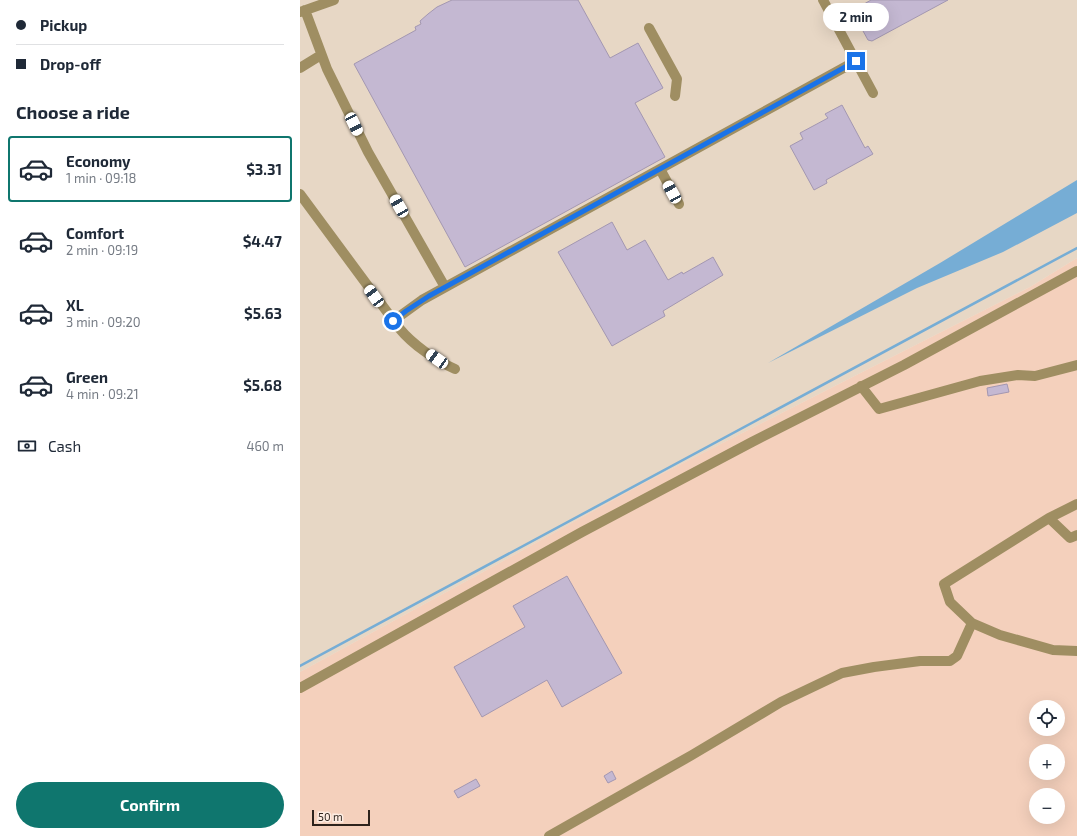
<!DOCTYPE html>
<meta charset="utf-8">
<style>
body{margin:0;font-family:"Exo 2",sans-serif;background:#f6f6f7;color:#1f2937;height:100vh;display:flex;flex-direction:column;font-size:15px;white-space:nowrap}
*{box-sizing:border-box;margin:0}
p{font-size:13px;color:#747a83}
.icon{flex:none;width:22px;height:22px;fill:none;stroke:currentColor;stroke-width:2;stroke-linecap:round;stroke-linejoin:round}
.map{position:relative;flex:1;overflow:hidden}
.side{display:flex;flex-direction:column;background:#fff;width:300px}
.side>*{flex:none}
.hud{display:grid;align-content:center;height:88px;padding:0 16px;background:#fff}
.controls{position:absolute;left:729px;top:700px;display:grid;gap:8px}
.controls a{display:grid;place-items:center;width:36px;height:36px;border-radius:50%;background:#fff;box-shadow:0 4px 16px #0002;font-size:20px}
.scale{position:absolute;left:12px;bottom:10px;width:58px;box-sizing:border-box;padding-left:4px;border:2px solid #2d231c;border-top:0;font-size:11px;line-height:14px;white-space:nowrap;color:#2d231c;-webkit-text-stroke:3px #feede3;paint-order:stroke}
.end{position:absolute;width:18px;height:18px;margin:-9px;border:5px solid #1a73e8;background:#fff;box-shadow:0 0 0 2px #fff}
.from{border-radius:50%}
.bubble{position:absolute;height:28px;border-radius:14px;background:#fff;box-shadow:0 4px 16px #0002;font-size:13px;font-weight:700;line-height:28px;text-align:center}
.car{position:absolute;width:12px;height:24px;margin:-12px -6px;border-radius:5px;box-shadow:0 0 3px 1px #0007;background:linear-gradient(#fff 24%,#345 0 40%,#fff 0 76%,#345 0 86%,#fff 0)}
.hud b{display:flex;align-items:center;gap:14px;height:38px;font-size:15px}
.hud b+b{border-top:1px solid #e0e1e3}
.hud i{width:10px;height:10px;background:#1f2937}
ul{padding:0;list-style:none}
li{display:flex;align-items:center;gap:12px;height:66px;margin:0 8px 6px;padding:0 8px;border:2px solid transparent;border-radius:4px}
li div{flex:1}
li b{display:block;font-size:15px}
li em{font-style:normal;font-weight:700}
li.current{border-color:#0f766e}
li>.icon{width:36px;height:36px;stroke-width:1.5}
h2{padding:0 16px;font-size:18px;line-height:48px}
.pay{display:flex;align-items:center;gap:10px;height:44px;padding:0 16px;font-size:15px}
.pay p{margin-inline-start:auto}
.action{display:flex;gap:8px;margin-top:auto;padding:8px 16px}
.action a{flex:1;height:46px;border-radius:24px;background:#0f766e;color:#fff;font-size:16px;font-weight:700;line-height:46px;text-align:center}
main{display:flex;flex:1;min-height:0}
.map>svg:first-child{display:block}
.built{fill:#f4d0bc;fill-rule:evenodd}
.industrial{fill:#e7d7c5}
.water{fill:#76add5}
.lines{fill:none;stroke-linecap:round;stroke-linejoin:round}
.stream{stroke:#76add5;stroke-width:2.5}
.building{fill:#c4b8d2;stroke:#a397b1}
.minor{stroke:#9f8e62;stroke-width:10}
.route{stroke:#1a73e8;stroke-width:5}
</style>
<main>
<section class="side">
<div class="hud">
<b><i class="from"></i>Pickup</b>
<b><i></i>Drop-off</b>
</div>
<h2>Choose a ride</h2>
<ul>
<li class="current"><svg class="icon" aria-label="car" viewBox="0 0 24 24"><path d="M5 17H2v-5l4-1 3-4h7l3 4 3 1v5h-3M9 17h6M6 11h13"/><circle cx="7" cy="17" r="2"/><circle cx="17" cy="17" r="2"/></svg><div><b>Economy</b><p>1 min · 09:18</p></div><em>$3.31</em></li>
<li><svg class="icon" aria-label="car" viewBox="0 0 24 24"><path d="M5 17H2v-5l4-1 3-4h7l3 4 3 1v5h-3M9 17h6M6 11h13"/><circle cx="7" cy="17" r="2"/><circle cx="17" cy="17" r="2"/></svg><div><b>Comfort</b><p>2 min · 09:19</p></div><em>$4.47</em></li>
<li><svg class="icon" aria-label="car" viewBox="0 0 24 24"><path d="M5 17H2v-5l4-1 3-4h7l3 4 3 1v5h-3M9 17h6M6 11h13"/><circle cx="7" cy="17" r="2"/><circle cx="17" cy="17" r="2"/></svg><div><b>XL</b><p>3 min · 09:20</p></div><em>$5.63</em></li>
<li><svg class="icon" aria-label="car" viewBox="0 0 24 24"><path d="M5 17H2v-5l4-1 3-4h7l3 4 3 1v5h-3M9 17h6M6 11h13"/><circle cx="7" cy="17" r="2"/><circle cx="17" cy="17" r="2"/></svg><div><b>Green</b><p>4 min · 09:21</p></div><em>$5.68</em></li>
</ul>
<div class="pay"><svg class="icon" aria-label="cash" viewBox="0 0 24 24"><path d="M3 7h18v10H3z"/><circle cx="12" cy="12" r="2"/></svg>Cash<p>460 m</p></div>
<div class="action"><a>Confirm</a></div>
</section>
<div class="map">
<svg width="777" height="836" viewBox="0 0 777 836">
<rect width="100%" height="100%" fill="#faddcc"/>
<path class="built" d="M 777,258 L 777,836 L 0,836 L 0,672 L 214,555 L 342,484 L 730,287 ZM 736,707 L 758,707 L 758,729 L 736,729 ZM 736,751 L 758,751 L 758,773 L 736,773 ZM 736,795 L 758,795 L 758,817 L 736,817 Z"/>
<path class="industrial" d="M 0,0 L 777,0 L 777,258 L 730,287 L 342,484 L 214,555 L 0,672 Z"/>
<path class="water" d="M 777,180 L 777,213 L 703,252 L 617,288 L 468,363 L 640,263 Z"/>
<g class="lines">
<path class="stream" d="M 0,666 L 777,248"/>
</g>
<path class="building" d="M 152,0 L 278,0 L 310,58 L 338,43 L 363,88 L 335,103 L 365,157 L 165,267 L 54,64 L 116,30 L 115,27 L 121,24 L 120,21 L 128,14 L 137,7 Z
M 571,0 L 648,0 L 572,41 L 568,40 L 552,11 Z
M 542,105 L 565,148 L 568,146 L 573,154 L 526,180 L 527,183 L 514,190 L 490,146 L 503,139 L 500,133 L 528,118 L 525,114 Z
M 312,222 L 327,250 L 345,240 L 368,280 L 382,272 L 383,274 L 413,257 L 423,275 L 363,311 L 365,316 L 312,346 L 258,252 Z
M 707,384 L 709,392 L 688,396 L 687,388 Z
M 267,576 L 322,673 L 262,707 L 247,680 L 182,717 L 154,667 L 225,627 L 213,606 Z
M 312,771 L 316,779 L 308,783 L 304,776 Z
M 176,779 L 180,786 L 158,798 L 154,791 Z"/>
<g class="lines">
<path class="minor" d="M 523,0 L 573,93
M 5,10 L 27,69 L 68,152 L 145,287
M 0,12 L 34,0
M 349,28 L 377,79 L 375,96
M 0,68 L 21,55
M 360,169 L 379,204
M 0,194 L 99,328 C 113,345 135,360 155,369
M 93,321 L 122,300 L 556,61
M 561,386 L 579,409 L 680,381 L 718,375 L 735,376 L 777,365
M 777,504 L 749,518 L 644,584 L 650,602 L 672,623 L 700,635 L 753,650 L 777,651
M 749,518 L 770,538 L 777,535
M 0,688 L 282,532 L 452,442 L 604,365 L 777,271
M 249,836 L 392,755 L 481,702 L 542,673 L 574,667 L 620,661 L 650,661 L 657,656 L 672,623"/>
</g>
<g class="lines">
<path class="route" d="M 93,321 L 106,311 L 129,296 L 556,61"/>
</g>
</svg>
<div class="controls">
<a><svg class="icon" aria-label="locate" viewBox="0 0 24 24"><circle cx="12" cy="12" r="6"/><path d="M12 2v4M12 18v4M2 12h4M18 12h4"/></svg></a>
<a>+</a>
<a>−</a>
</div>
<div class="scale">50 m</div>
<i class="end from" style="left:93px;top:321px"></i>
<i class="end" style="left:556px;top:61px"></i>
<div class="bubble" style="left:523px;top:3px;width:66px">2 min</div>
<i class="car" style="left:54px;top:124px;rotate:154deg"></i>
<i class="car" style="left:372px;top:192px;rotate:331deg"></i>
<i class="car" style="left:99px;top:206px;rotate:330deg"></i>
<i class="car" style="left:74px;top:296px;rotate:324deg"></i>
<i class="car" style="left:137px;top:359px;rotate:305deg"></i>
</div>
</main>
